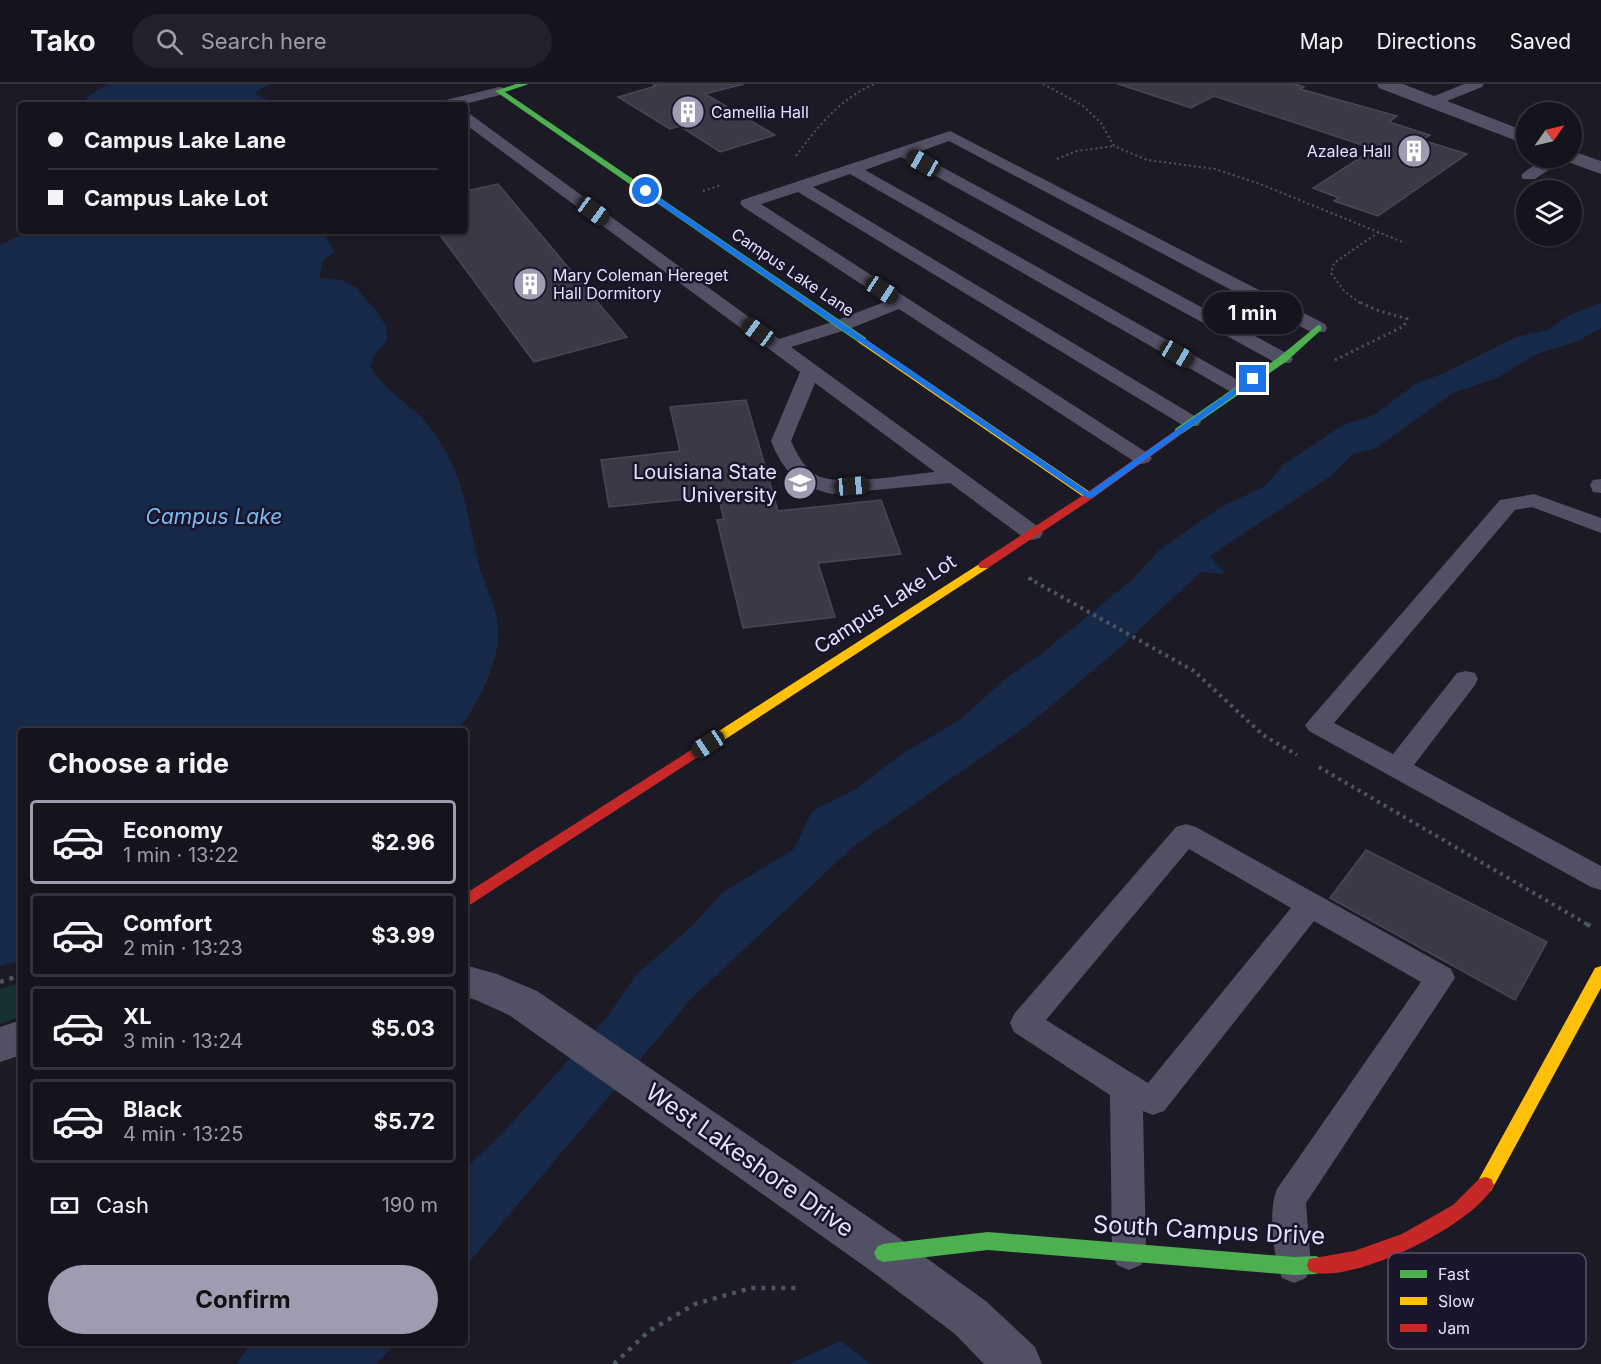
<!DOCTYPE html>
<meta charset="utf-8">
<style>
body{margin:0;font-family:Inter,sans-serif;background:#222129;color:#f1f3f6;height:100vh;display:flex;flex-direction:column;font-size:22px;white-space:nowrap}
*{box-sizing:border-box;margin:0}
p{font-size:20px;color:#9d9ea3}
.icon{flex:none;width:33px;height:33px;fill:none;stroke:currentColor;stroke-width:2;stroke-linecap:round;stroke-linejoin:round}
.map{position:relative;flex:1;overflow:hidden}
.drawer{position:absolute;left:18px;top:644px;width:450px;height:618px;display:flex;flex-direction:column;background:#15141c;border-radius:6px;box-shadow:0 2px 4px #0004,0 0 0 2px #34333b}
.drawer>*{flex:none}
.banner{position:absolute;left:18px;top:18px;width:450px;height:132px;border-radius:6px;box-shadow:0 2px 4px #0004,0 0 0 2px #34333b;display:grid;align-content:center;height:132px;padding:0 30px;background:#15141c}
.needle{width:39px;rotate:56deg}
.controls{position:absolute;left:1516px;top:18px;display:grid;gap:12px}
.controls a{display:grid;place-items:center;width:66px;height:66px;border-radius:50%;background:#15141c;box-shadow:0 2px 4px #0004,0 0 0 2px #34333b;font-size:30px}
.end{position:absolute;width:27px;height:27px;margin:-14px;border:8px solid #1a73e8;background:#fff;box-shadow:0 0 0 3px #fff}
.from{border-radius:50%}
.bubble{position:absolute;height:42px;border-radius:21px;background:#15141c;box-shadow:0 2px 4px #0004,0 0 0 2px #34333b;font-size:20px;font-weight:700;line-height:42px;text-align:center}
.car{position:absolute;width:18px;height:36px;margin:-18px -9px;border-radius:8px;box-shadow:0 0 4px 2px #0007;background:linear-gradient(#222 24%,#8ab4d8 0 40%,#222 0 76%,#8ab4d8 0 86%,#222 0)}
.banner b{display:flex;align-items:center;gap:21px;height:57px;font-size:22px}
.banner b+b{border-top:2px solid #34333b}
.banner i{width:15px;height:15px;background:#f1f3f6}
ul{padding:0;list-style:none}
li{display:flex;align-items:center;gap:18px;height:84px;margin:0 12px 9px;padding:0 18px;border:3px solid #34333b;border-radius:6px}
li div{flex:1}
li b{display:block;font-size:22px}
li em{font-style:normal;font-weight:700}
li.selected{border-color:#9f9bb1}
li>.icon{width:54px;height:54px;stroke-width:1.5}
h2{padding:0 30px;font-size:27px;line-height:72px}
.pay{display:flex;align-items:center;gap:15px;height:66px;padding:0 30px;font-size:22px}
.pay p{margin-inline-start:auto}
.cta{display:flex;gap:12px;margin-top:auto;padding:12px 30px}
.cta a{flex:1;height:69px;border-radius:36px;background:#9f9bb1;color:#111;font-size:24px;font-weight:700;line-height:69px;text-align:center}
header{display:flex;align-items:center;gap:36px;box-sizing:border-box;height:84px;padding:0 30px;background:#15141c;border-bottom:2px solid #34333b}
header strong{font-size:28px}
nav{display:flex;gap:33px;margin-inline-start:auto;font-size:21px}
.search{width:420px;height:54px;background:#222129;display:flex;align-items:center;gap:15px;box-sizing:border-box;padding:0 21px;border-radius:33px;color:#9d9ea3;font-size:22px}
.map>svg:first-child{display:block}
.green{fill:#193031}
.water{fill:#172949}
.building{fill:#3b3946;stroke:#494657;stroke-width:1.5}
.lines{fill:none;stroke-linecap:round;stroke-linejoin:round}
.path-far3{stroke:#4c5662;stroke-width:2;stroke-dasharray:2 3;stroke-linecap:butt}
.path-far2{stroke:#4c5662;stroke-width:3;stroke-dasharray:2 4;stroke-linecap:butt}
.path-far1{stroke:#4c5662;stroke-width:4;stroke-dasharray:3 4.5;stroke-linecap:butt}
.path{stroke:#4c5662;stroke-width:4.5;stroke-dasharray:4 6;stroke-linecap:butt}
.lane{fill:#525065;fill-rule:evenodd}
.street{fill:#525065;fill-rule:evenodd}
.fast{fill:#4caf50;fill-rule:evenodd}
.slow{fill:#ffc107;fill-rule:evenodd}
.jam{fill:#c62828;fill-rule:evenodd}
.route{fill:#1a73e8}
.labels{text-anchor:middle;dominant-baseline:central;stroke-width:5;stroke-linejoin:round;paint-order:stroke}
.far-poi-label{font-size:16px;fill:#e5e1fc;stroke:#19152a;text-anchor:start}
.far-street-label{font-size:16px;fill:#e5e1fc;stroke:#19152a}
.poi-label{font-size:20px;fill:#e5e1fc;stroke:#19152a;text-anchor:end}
.street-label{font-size:20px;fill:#e5e1fc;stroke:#19152a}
.water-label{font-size:21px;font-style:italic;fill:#7bb9f0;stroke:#19152a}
.near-street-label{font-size:24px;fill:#e5e1fc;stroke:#19152a}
.key{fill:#19152a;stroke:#565269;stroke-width:1.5}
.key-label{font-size:16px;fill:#e5e1fc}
</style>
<header>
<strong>Tako</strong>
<div class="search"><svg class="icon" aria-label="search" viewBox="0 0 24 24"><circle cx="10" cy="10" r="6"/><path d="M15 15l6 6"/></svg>Search here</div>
<nav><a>Map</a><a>Directions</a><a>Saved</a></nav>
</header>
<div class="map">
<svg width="1601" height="1280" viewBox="0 0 1601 1280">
<rect width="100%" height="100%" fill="#1c1a25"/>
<path class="green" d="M 21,899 L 21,932 L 0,940 L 0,905 Z"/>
<path class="water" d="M 108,0 L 270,0 L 254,9 L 268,16 L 301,21 L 86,21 L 87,13 Z
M 29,147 L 323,147 L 334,168 L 323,176 L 319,194 L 341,196 L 355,203 L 375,225 L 386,242 L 387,257 L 376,269 L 370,282 C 378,300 407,319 421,333 C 429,341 437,353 443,363 C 466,399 469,444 480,485 C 487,508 500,529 498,555 C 495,588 477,619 459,646 L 21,646 L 21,876 L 0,882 L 0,161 Z
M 1601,219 L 1601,244 L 1578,257 L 1537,270 L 1497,294 L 1453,309 L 1376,364 L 1353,370 L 1332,391 L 1210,472 L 1225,490 L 1201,488 L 1125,559 L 1031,639 L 854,762 L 692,914 L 465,1183 L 465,1085 L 502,1050 L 608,932 L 636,891 L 692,842 L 722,809 L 794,765 L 812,727 L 856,705 L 900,671 L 958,637 L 1008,593 L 1041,570 L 1133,495 L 1158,467 L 1221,423 L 1265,402 L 1283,381 L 1343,341 L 1374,331 L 1417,299 L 1444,289 L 1516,253 L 1548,246 L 1568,232 Z
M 841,1257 L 871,1280 L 789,1280 Z
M 251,1259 L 251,1258 L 396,1259 L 376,1280 L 237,1280 Z"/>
<path class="building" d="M 652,0 L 744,0 L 705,10 L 775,51 L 720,68 L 680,42 L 670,45 L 618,13 L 656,2 Z
M 1118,0 L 1295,0 L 1304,3 L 1300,5 L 1397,32 L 1389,38 L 1430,51 L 1422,56 L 1467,70 L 1378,132 L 1334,117 L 1339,114 L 1313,104 L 1374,65 L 1214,12 L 1191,24 Z
M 498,100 L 627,253 L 534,278 L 437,147 L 465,147 L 465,107 Z
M 746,316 L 778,427 L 881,416 L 901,470 L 818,479 L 835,533 L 743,544 L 717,436 L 724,435 L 718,412 L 609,423 L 601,376 L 680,367 L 670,323 Z
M 1366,766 L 1547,858 L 1515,916 L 1330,814 Z"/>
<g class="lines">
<path class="path-far3" d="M 1043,0 L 1082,21 L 1101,39 L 1114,62 L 1147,76 L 1215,85 L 1260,100 L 1405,159
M 796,72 C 818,42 840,15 874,0
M 1057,75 L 1077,67 L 1114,62
M 703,107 L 721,101
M 1360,219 L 1344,207 L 1331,189 L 1334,179 L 1379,148"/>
<path class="path-far2" d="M 1335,276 L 1404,242 L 1407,235 L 1374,225 L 1358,217"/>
<path class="path-far1" d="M 1032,494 L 1030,495 L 1194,587 L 1263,651 L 1297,671
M 1319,683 L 1590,842"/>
<path class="path" d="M 1587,840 L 1593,844
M 0,898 L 21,891
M 614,1280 L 649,1247 L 695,1220 L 751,1204 L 796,1204"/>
<path class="lane" d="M 1464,0 L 1484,0 L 1482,3 L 1437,21 L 1432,22 L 1425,18 L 1427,15 Z
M 499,3 L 504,4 L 506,7 L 504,10 L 461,21 L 440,20 L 442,17 Z
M 465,29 L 470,30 L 779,255 L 835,237 L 887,217 L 742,122 L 740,119 L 742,116 L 950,47 L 1325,240 L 1327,244 L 1325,248 L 1311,248 L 949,57 L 916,69 L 1290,271 L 1293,275 L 1290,279 L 1276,279 L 901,73 L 865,86 L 1245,300 L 1248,304 L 1245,308 L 1231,308 L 850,90 L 813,103 L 1198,334 L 1201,338 L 1198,342 L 1184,342 L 798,108 L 761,120 L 1149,370 L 1152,374 L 1149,378 L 1142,380 L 1135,378 L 899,225 L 849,245 L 791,263 L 1040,444 L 1043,449 L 1040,454 L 1032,456 L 1024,454 L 950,399 L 832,410 C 798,402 784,389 771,357 L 800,288 L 465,40 ZM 815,299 L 935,388 C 910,390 833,404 815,390 C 803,382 797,370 791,357 Z
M 1545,74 L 1566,74 L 1535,95 L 1523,95 L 1521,92 L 1523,89 Z
M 1601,395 L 1601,409 L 1593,408 L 1590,401 L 1593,396 Z
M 1534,410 L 1601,434 L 1601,449 L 1532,423 L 1515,426 L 1334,639 L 1393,670 L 1457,589 L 1466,587 L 1475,589 L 1478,595 L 1475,601 L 1414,681 L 1601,782 L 1601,806 L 1591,803 L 1309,647 L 1305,641 L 1500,416 Z
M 1186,740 L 1196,743 L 1451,885 L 1455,894 L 1306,1119 L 1311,1182 L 1306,1194 L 1294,1199 L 1282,1194 C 1273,1174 1268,1125 1277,1105 L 1421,898 L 1314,837 L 1164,1027 L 1153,1031 L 1143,1027 L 1146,1169 L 1141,1181 L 1129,1186 L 1117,1181 L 1112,1169 L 1110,1011 L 1014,948 L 1010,939 L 1014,930 L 1176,743 ZM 1189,765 L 1291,824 L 1148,999 L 1046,936 Z"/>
<path class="street" d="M 1377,0 L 1403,0 L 1527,48 L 1527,61 L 1379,4 Z
M 1572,67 L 1601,77 L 1601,90 L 1565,77 L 1562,74 L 1572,74 Z
M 465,881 L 497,890 L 537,907 L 899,1154 L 987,1218 L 1035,1263 L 1042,1280 L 984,1280 L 955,1250 L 867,1184 L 509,931 L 476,916 L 465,913 Z
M 21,936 L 21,971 L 0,978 L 0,943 Z"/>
<path class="fast" d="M 516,0 L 529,0 L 505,8 L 866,254 L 866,258 L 858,258 L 495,7 Z
M 1318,241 L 1321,242 L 1321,246 L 1287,277 L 1183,349 L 1175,349 L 1175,345 L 1279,273 Z
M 988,1148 L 1294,1173 L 1316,1172 L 1323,1175 L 1325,1181 L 1323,1187 L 1316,1190 L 1294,1191 L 988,1166 L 883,1178 L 877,1175 L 874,1169 L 877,1163 L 883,1160 Z"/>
<path class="slow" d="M 862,253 L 1093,410 L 1093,414 L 1085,414 L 858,258 L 858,254 Z
M 984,477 L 988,478 L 990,481 L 988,484 L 718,660 L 708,660 L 706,657 L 708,654 Z
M 1601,882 L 1601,904 L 1491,1107 L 1485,1109 L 1479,1107 L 1476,1101 L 1479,1095 L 1595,884 Z"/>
<path class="jam" d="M 1179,344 L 1184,347 L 1183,349 L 1093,414 L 988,484 L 980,484 L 978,481 L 980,478 L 1085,410 Z
M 713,652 L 720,657 L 718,660 L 465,824 L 465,810 Z
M 1485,1093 L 1491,1095 L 1494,1101 C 1476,1140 1349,1203 1309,1187 L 1307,1181 L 1309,1175 L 1354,1167 L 1402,1150 L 1453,1121 L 1479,1095 Z"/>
</g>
<path class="route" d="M 643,106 L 648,106 L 1089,408 L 1251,293 L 1257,295 L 1092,414 L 1087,414 L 643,109 Z"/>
<defs>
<symbol id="building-disc" viewBox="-11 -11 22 22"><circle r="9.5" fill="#9f9bb1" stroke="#19152a"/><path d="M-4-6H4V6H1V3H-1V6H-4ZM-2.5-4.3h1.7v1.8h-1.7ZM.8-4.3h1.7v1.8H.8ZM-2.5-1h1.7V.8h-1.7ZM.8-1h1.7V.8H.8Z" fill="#fff"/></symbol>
<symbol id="university-disc" viewBox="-11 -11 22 22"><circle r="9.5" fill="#9f9bb1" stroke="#19152a"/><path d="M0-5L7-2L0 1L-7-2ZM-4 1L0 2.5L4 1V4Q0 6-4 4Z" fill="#fff"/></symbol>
</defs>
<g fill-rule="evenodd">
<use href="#building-disc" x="669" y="9" width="38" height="38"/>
<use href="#building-disc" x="1395" y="48" width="38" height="38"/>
<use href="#building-disc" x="511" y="181" width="38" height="38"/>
<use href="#university-disc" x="781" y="380" width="38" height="38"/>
</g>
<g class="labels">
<g class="far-poi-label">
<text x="711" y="28">Camellia Hall</text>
<text x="1391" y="67" text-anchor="end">Azalea Hall</text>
<text x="553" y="191">Mary Coleman Hereget<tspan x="553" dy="18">Hall Dormitory</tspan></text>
</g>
<g class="far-street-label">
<text transform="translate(793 188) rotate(34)">Campus Lake Lane</text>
</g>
<g class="poi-label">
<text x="777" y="388">Louisiana State<tspan x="777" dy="23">University</tspan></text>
</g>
<g class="street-label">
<text transform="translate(885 520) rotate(-33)">Campus Lake Lot</text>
</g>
<g class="water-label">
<text x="214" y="432">Campus Lake</text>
</g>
<g class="near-street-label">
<text transform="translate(750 1076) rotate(35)">West Lakeshore Drive</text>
<text transform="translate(1209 1146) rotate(3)">South Campus Drive</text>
</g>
</g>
<rect x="1388" y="1169" width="198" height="96" rx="9" class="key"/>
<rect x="1400" y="1186" width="27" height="8" fill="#4caf50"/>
<rect x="1400" y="1213" width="27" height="8" fill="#ffc107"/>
<rect x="1400" y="1240" width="27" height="8" fill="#c62828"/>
<g class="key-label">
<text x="1438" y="1196">Fast</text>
<text x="1438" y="1223">Slow</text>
<text x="1438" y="1250">Jam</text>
</g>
</svg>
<div class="controls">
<a><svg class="needle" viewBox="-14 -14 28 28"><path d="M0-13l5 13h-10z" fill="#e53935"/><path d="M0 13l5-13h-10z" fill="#9d9ea3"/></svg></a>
<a><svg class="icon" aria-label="layers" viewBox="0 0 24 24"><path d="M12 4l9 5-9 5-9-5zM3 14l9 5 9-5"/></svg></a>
</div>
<i class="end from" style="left:646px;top:107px"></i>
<i class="end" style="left:1253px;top:295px"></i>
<div class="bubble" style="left:1203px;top:208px;width:99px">1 min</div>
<i class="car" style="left:923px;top:79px;rotate:299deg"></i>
<i class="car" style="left:593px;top:127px;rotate:126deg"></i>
<i class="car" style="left:882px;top:206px;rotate:123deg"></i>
<i class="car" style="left:758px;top:248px;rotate:306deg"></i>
<i class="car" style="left:1177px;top:270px;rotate:120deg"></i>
<i class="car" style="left:852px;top:402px;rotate:85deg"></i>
<i class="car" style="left:708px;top:660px;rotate:237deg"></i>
<div class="banner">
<b><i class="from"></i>Campus Lake Lane</b>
<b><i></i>Campus Lake Lot</b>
</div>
<section class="drawer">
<h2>Choose a ride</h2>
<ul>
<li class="selected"><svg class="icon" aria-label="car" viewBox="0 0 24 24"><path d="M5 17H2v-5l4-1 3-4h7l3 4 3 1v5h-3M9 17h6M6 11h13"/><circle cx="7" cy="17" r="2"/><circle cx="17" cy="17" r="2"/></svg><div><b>Economy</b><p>1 min · 13:22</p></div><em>$2.96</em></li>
<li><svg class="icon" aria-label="car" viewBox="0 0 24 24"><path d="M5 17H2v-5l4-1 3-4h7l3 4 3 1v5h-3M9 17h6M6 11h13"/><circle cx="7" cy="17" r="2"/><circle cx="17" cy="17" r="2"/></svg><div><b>Comfort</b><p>2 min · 13:23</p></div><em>$3.99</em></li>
<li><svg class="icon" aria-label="car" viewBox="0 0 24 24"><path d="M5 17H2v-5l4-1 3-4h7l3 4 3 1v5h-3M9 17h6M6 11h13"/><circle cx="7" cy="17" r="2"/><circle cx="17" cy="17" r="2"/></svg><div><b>XL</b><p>3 min · 13:24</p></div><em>$5.03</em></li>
<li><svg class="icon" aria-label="car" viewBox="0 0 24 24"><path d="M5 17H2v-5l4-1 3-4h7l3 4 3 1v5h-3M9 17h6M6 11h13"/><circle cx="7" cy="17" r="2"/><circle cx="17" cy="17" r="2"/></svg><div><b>Black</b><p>4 min · 13:25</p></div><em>$5.72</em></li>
</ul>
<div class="pay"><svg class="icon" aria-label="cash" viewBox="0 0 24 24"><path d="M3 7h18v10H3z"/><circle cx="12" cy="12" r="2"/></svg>Cash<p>190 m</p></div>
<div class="cta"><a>Confirm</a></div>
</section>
</div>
